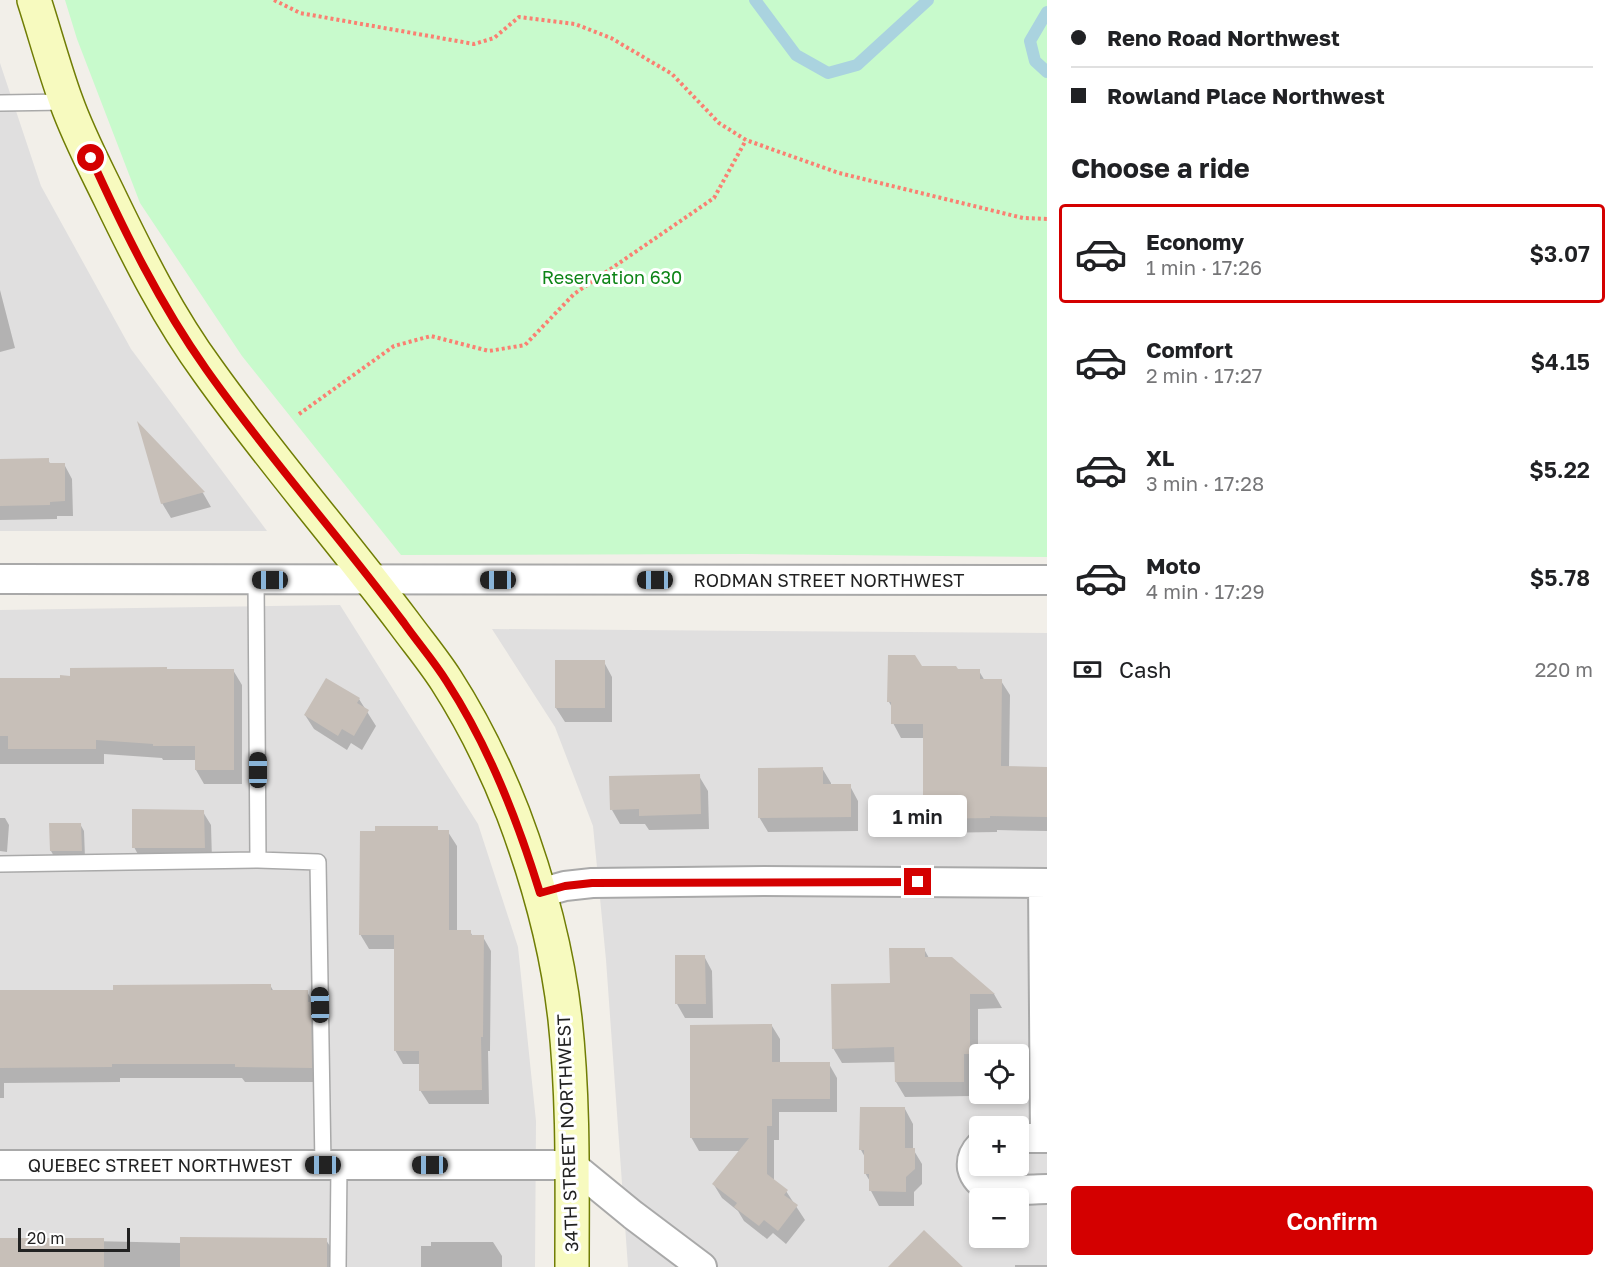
<!DOCTYPE html>
<meta charset="utf-8">
<style>
body{margin:0;font-family:"Golos Text",sans-serif;background:#f6f6f6;color:#202124;height:100vh;display:flex;flex-direction:column;font-size:22px;white-space:nowrap}
*{box-sizing:border-box;margin:0}
p{font-size:20px;color:#757577}
.icon{flex:none;width:33px;height:33px;fill:none;stroke:currentColor;stroke-width:2;stroke-linecap:round;stroke-linejoin:round}
.map{position:relative;flex:1;overflow:hidden}
.sheet{display:flex;flex-direction:column;background:#fff;width:570px}
.sheet>*{flex:none}
.hud{display:grid;align-content:center;height:132px;padding:0 24px;background:#fff}
.fabs{position:absolute;left:969px;top:1044px;display:grid;gap:12px}
.fabs a{display:grid;place-items:center;width:60px;height:60px;border-radius:6px;background:#fff;box-shadow:0 3px 9px #0003;font-size:30px}
.scale{position:absolute;left:18px;bottom:15px;width:112px;box-sizing:border-box;padding-left:6px;border:3px solid #222;border-top:0;font-size:16px;line-height:21px;white-space:nowrap;color:#222;-webkit-text-stroke:4px #fff;paint-order:stroke}
.end{position:absolute;width:27px;height:27px;margin:-14px;border:8px solid #d40000;background:#fff;box-shadow:0 0 0 3px #fff}
.from{border-radius:50%}
.bubble{position:absolute;height:42px;border-radius:6px;background:#fff;box-shadow:0 3px 9px #0003;font-size:20px;font-weight:600;line-height:42px;text-align:center}
.car{position:absolute;width:18px;height:36px;margin:-18px -9px;border-radius:8px;box-shadow:0 0 4px 2px #0007;background:linear-gradient(#222 24%,#8ab4d8 0 40%,#222 0 76%,#8ab4d8 0 86%,#222 0)}
.hud b{display:flex;align-items:center;gap:21px;height:57px;font-size:22px}
.hud b+b{border-top:2px solid #e0e0e0}
.hud i{width:15px;height:15px;background:#202124}
ul{padding:0;list-style:none}
li{display:flex;align-items:center;gap:18px;height:99px;margin:0 12px 9px;padding:0 12px;border:3px solid transparent;border-radius:6px}
li div{flex:1}
li b{display:block;font-size:22px}
li em{font-style:normal;font-weight:600}
li.selected{border-color:#d40000}
li>.icon{width:54px;height:54px;stroke-width:1.5}
h2{padding:0 24px;font-size:27px;line-height:72px}
.pay{display:flex;align-items:center;gap:15px;height:66px;padding:0 24px;font-size:22px}
.pay p{margin-inline-start:auto}
.primary-button{display:flex;gap:12px;margin-top:auto;padding:12px 24px}
.primary-button a{flex:1;height:69px;border-radius:6px;background:#d40000;color:#fff;font-size:24px;font-weight:600;line-height:69px;text-align:center}
main{display:flex;flex:1;min-height:0}
.map>svg:first-child{display:block}
.residential{fill:#e0dfdf;fill-rule:evenodd}
.park{fill:#c8facc}
.shadow{fill:#0003}
.lines{fill:none;stroke-linecap:round;stroke-linejoin:round}
.stream{stroke:#aad3df;stroke-width:12}
.building{fill:#c7bfb8}
.lane-casing{stroke:#a9a9a9;stroke-width:18}
.street-casing{stroke:#a9a9a9;stroke-width:32}
.secondary-casing{stroke:#707d05;stroke-width:36}
.path{stroke:#fa8072;stroke-width:4;stroke-dasharray:3 3;stroke-linecap:butt}
.lane{stroke:#fff;stroke-width:15}
.street{stroke:#fff;stroke-width:28}
.secondary{stroke:#f7fabf;stroke-width:33}
.route{stroke:#d40000;stroke-width:8}
.labels{text-anchor:middle;dominant-baseline:central;stroke-width:6;stroke-linejoin:round;paint-order:stroke}
.park-label{font-size:18px;fill:#0c8416;stroke:#fff}
.street-label{font-size:18px;fill:#222;stroke:#fff}
</style>
<main>
<div class="map">
<svg width="1047" height="1267" viewBox="0 0 1047 1267">
<rect width="100%" height="100%" fill="#f2efe9"/>
<path class="residential" d="M 0,63 L 41,186 L 131,349 L 267,531 L 0,531 Z
M 340,605 L 478,824 L 518,947 L 536,1121 L 535,1267 L 0,1267 L 0,610 Z
M 492,629 L 1047,633 L 1047,1267 L 628,1267 L 606,960 L 593,826 L 555,727 ZM 980,1054 L 1018,1054 L 1018,1094 L 980,1094 ZM 980,1126 L 1018,1126 L 1018,1166 L 980,1166 ZM 980,1198 L 1018,1198 L 1018,1238 L 980,1238 Z"/>
<path class="park" d="M 65,0 L 1047,0 L 1047,557 L 747,554 L 401,555 L 242,356 L 140,203 L 77,39 Z"/>
<path class="shadow" d="M 0,290 L 15,348 L 0,352 Z
M 140,426 L 203,493 L 211,507 L 171,518 L 162,503 Z
M 0,460 L 48,460 L 51,465 L 64,464 L 72,479 L 73,516 L 57,516 L 57,519 L 0,520 Z
M 889,656 L 921,667 L 957,671 L 979,671 L 985,681 L 1001,681 L 1010,695 L 1009,768 L 1047,768 L 1047,831 L 997,830 L 997,832 L 935,833 L 927,818 L 927,810 L 924,805 L 924,738 L 901,738 L 893,723 L 893,709 L 889,702 Z
M 604,662 L 612,677 L 612,722 L 565,722 L 556,708 Z
M 167,670 L 233,670 L 242,685 L 242,784 L 204,784 L 196,770 L 196,760 L 163,760 L 162,758 L 104,754 L 104,764 L 0,764 L 0,680 L 62,680 L 71,677 Z
M 359,699 L 376,726 L 362,750 L 351,743 L 347,750 L 314,729 L 305,715 Z
M 822,768 L 831,783 L 831,786 L 850,786 L 858,801 L 858,831 L 768,832 L 759,817 Z
M 699,776 L 708,791 L 709,829 L 649,830 L 645,824 L 620,824 L 612,810 Z
M 203,812 L 211,825 L 212,860 L 141,860 L 134,847 Z
M 0,818 L 5,818 L 9,825 L 7,852 L 0,851 Z
M 51,824 L 80,824 L 84,831 L 85,858 L 55,858 L 51,851 Z
M 437,828 L 439,832 L 448,832 L 457,846 L 457,931 L 470,931 L 473,937 L 483,937 L 491,951 L 490,1051 L 488,1051 L 489,1104 L 429,1104 L 420,1090 L 420,1064 L 403,1064 L 395,1050 L 395,949 L 369,949 L 360,934 Z
M 924,949 L 929,958 L 951,958 L 994,994 L 1002,1008 L 978,1009 L 978,1068 L 971,1068 L 971,1096 L 905,1097 L 896,1082 L 896,1062 L 842,1063 L 833,1048 Z
M 704,956 L 712,971 L 713,1018 L 685,1018 L 677,1004 Z
M 270,985 L 274,992 L 307,992 L 316,1006 L 319,1082 L 245,1082 L 242,1078 L 120,1078 L 120,1082 L 4,1083 L 4,1098 L 0,1098 L 0,992 L 114,991 Z
M 772,1026 L 780,1039 L 780,1064 L 829,1064 L 837,1078 L 837,1112 L 779,1112 L 779,1140 L 774,1140 L 774,1182 L 786,1191 L 805,1220 L 786,1244 L 773,1233 L 767,1239 L 744,1221 L 738,1211 L 722,1198 L 714,1185 L 740,1151 L 699,1151 L 691,1137 Z
M 905,1109 L 913,1124 L 913,1149 L 922,1164 L 922,1184 L 914,1192 L 914,1206 L 879,1206 L 871,1191 L 871,1183 L 865,1173 L 866,1159 L 861,1150 Z
M 0,1239 L 182,1243 L 326,1240 L 335,1254 L 335,1267 L 0,1267 Z
M 431,1242 L 493,1242 L 502,1256 L 502,1267 L 421,1267 L 421,1246 L 431,1246 Z
M 1015,1265 L 1047,1265 L 1047,1267 L 1015,1267 Z"/>
<g class="lines">
<path class="stream" d="M 755,0 L 796,55 L 828,73 L 857,65 L 928,0
M 1047,12 L 1030,41 L 1035,61 L 1047,72"/>
</g>
<path class="building" d="M 137,421 L 205,492 L 161,504 Z
M 49,458 L 49,463 L 65,463 L 65,501 L 50,502 L 50,505 L 0,506 L 0,459 Z
M 888,655 L 915,655 L 922,666 L 956,666 L 958,669 L 980,669 L 980,679 L 1002,679 L 1001,766 L 1047,767 L 1047,817 L 990,816 L 990,818 L 925,819 L 925,806 L 923,806 L 923,724 L 891,724 L 891,702 L 887,702 Z
M 555,660 L 605,660 L 605,708 L 555,708 Z
M 167,667 L 167,669 L 234,669 L 234,770 L 195,770 L 195,746 L 153,746 L 153,744 L 96,740 L 96,749 L 8,749 L 8,736 L 0,736 L 0,678 L 60,678 L 60,675 L 70,676 L 70,668 Z
M 326,678 L 360,698 L 357,703 L 369,710 L 354,736 L 342,729 L 338,736 L 304,715 Z
M 823,767 L 823,784 L 851,784 L 851,817 L 758,818 L 758,768 Z
M 700,774 L 701,814 L 639,816 L 639,809 L 610,810 L 609,776 Z
M 132,809 L 204,810 L 205,848 L 132,848 Z
M 49,823 L 81,823 L 82,851 L 50,851 Z
M 375,826 L 438,826 L 438,830 L 449,830 L 449,930 L 471,930 L 471,935 L 484,935 L 483,1037 L 481,1037 L 482,1090 L 419,1091 L 419,1051 L 394,1051 L 394,935 L 359,935 L 360,831 L 375,831 Z
M 889,948 L 925,948 L 925,957 L 952,957 L 995,994 L 970,994 L 970,1054 L 964,1054 L 964,1082 L 895,1082 L 894,1047 L 832,1049 L 831,984 L 890,983 Z
M 675,955 L 705,955 L 706,1004 L 675,1004 Z
M 271,984 L 271,990 L 308,990 L 308,1002 L 311,1002 L 312,1068 L 235,1067 L 235,1064 L 112,1064 L 112,1067 L 0,1068 L 0,990 L 113,990 L 113,985 Z
M 772,1024 L 772,1062 L 830,1062 L 830,1099 L 772,1099 L 772,1126 L 767,1126 L 767,1174 L 788,1190 L 784,1195 L 798,1205 L 778,1231 L 764,1220 L 759,1226 L 734,1207 L 737,1203 L 712,1184 L 749,1138 L 690,1138 L 690,1025 Z
M 860,1107 L 905,1107 L 905,1148 L 915,1148 L 915,1169 L 906,1177 L 906,1192 L 869,1191 L 869,1174 L 864,1174 L 864,1150 L 859,1150 Z
M 924,1230 L 963,1267 L 888,1267 Z
M 180,1237 L 327,1238 L 327,1267 L 180,1267 Z
M 0,1238 L 104,1238 L 104,1267 L 0,1267 Z"/>
<g class="lines">
<defs>
<path id="lane" d="M 0,103 L 66,102
M 256,580 L 258,860 L 318,862 L 323,1165
M 0,864 L 258,860
M 338,1267 L 339,1165"/>
<path id="street" d="M 0,579 L 1047,580
M 1043,883 L 1045,1138
M 540,893 L 565,886 L 592,883 L 764,881 L 1047,883
M 1018,1138 L 1047,1138
M 980,1146 C 974,1152 971,1160 972,1168 C 974,1177 981,1185 990,1188 C 1000,1192 1035,1189 1047,1189
M 0,1165 L 572,1165 L 633,1215 L 702,1267"/>
<path id="secondary" d="M 34,0 C 45,34 54,68 66,101 C 78,135 95,167 110,198 C 139,258 169,318 208,371 C 270,458 340,538 404,623 C 418,642 433,660 446,680 C 473,722 495,767 513,813 C 538,879 557,948 565,1019 C 574,1101 572,1185 572,1267"/>
</defs>
<use href="#lane" class="lane-casing"/>
<use href="#street" class="street-casing"/>
<use href="#secondary" class="secondary-casing"/>
<path class="path" d="M 274,0 L 300,13 L 474,44 L 494,38 L 519,17 L 575,24 L 611,38 L 672,74 L 719,123 L 746,140 L 839,173 L 1023,218 L 1047,219
M 299,414 L 394,346 L 431,336 L 489,351 L 525,345 L 574,294 L 714,198 L 746,140"/>
<use href="#lane" class="lane"/>
<use href="#street" class="street"/>
<use href="#secondary" class="secondary"/>
</g>
<g class="lines">
<path class="route" d="M 91,158 C 124,231 160,304 206,369 C 268,457 340,537 404,623 C 418,643 434,661 447,682 C 489,747 517,819 540,893 L 565,886 L 592,883 L 918,882"/>
</g>
<g class="labels">
<g class="park-label">
<text x="612" y="277">Reservation 630</text>
</g>
<g class="street-label">
<text x="829" y="580">RODMAN STREET NORTHWEST</text>
<text transform="translate(567 1133) rotate(-92)">34TH STREET NORTHWEST</text>
<text x="160" y="1165">QUEBEC STREET NORTHWEST</text>
</g>
</g>
</svg>
<div class="fabs">
<a><svg class="icon" aria-label="locate" viewBox="0 0 24 24"><circle cx="12" cy="12" r="6"/><path d="M12 2v4M12 18v4M2 12h4M18 12h4"/></svg></a>
<a>+</a>
<a>−</a>
</div>
<div class="scale">20 m</div>
<i class="end from" style="left:91px;top:158px"></i>
<i class="end" style="left:918px;top:882px"></i>
<div class="bubble" style="left:868px;top:795px;width:99px">1 min</div>
<i class="car" style="left:270px;top:580px;rotate:270deg"></i>
<i class="car" style="left:498px;top:580px;rotate:270deg"></i>
<i class="car" style="left:655px;top:580px;rotate:270deg"></i>
<i class="car" style="left:258px;top:770px;rotate:0deg"></i>
<i class="car" style="left:320px;top:1005px;rotate:359deg"></i>
<i class="car" style="left:323px;top:1165px;rotate:270deg"></i>
<i class="car" style="left:430px;top:1165px;rotate:270deg"></i>
</div>
<section class="sheet">
<div class="hud">
<b><i class="from"></i>Reno Road Northwest</b>
<b><i></i>Rowland Place Northwest</b>
</div>
<h2>Choose a ride</h2>
<ul>
<li class="selected"><svg class="icon" aria-label="car" viewBox="0 0 24 24"><path d="M5 17H2v-5l4-1 3-4h7l3 4 3 1v5h-3M9 17h6M6 11h13"/><circle cx="7" cy="17" r="2"/><circle cx="17" cy="17" r="2"/></svg><div><b>Economy</b><p>1 min · 17:26</p></div><em>$3.07</em></li>
<li><svg class="icon" aria-label="car" viewBox="0 0 24 24"><path d="M5 17H2v-5l4-1 3-4h7l3 4 3 1v5h-3M9 17h6M6 11h13"/><circle cx="7" cy="17" r="2"/><circle cx="17" cy="17" r="2"/></svg><div><b>Comfort</b><p>2 min · 17:27</p></div><em>$4.15</em></li>
<li><svg class="icon" aria-label="car" viewBox="0 0 24 24"><path d="M5 17H2v-5l4-1 3-4h7l3 4 3 1v5h-3M9 17h6M6 11h13"/><circle cx="7" cy="17" r="2"/><circle cx="17" cy="17" r="2"/></svg><div><b>XL</b><p>3 min · 17:28</p></div><em>$5.22</em></li>
<li><svg class="icon" aria-label="car" viewBox="0 0 24 24"><path d="M5 17H2v-5l4-1 3-4h7l3 4 3 1v5h-3M9 17h6M6 11h13"/><circle cx="7" cy="17" r="2"/><circle cx="17" cy="17" r="2"/></svg><div><b>Moto</b><p>4 min · 17:29</p></div><em>$5.78</em></li>
</ul>
<div class="pay"><svg class="icon" aria-label="cash" viewBox="0 0 24 24"><path d="M3 7h18v10H3z"/><circle cx="12" cy="12" r="2"/></svg>Cash<p>220 m</p></div>
<div class="primary-button"><a>Confirm</a></div>
</section>
</main>
